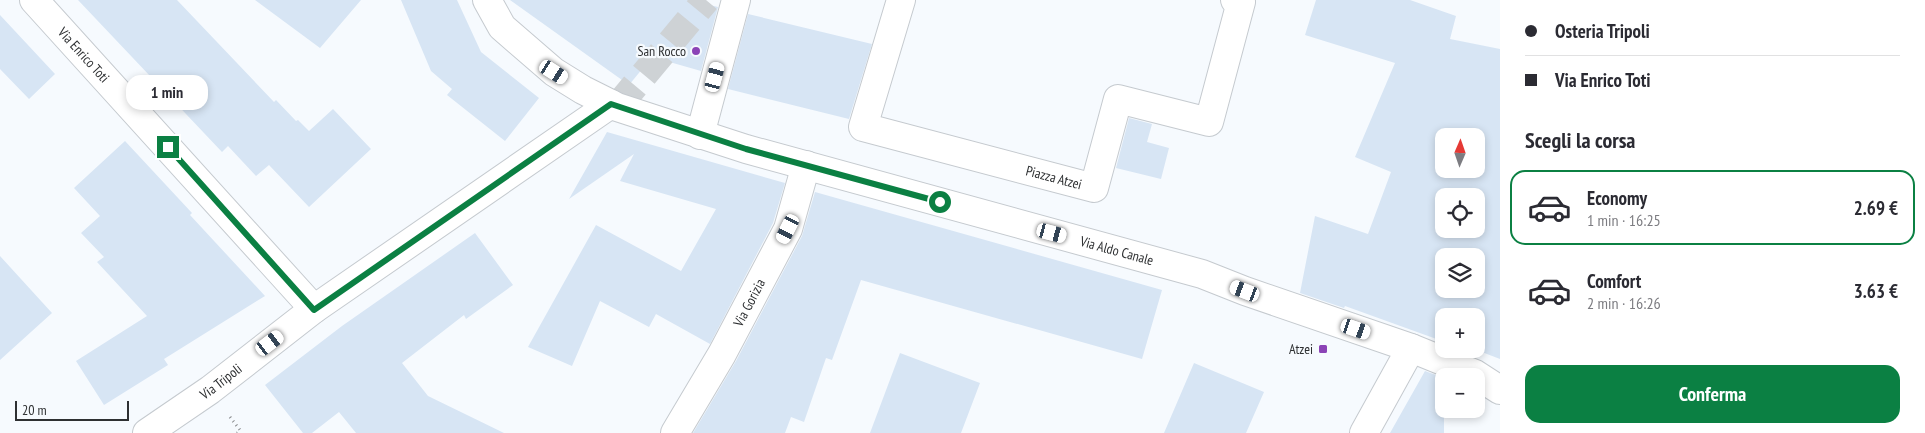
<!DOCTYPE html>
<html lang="it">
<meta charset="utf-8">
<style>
body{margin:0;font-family:"PT Sans Narrow",sans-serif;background:#f7f7f7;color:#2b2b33;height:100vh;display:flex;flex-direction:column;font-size:19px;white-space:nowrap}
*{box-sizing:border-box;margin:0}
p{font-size:16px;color:#7c7c81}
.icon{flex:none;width:28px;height:28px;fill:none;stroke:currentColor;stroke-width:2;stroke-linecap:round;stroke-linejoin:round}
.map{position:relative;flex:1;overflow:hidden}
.drawer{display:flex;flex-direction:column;background:#fff;width:425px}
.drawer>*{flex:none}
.hud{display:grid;align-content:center;height:110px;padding:0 25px;background:#fff}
.needle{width:32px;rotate:2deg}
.tools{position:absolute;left:1435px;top:128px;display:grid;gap:10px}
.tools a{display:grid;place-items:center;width:50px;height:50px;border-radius:10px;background:#fff;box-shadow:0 2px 8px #0003;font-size:25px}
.scale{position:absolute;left:15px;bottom:12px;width:114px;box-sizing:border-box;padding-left:5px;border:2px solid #2e3032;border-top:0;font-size:14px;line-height:18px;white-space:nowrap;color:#2e3032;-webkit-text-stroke:4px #f6fafe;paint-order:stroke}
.end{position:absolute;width:22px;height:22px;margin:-11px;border:6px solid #0b8043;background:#fff;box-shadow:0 0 0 2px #fff}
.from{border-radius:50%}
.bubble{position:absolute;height:35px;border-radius:15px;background:#fff;box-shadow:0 2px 8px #0003;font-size:16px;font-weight:600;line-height:35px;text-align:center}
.car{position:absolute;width:15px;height:30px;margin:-15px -8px;border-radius:6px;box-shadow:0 0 4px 1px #0007;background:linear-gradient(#fff 24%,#345 0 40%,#fff 0 76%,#345 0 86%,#fff 0)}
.hud b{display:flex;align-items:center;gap:18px;height:48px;font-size:19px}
.hud b+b{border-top:1px solid #e1e1e2}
.hud i{width:12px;height:12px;background:#2b2b33}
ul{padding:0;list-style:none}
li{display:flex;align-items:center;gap:15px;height:75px;margin:0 10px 8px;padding:0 15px;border:2px solid transparent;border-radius:15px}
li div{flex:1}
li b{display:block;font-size:19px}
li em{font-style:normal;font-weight:600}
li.on{border-color:#0b8043}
li>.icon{width:45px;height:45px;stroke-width:1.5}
h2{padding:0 25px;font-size:22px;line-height:60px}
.primary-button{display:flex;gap:10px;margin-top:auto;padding:10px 25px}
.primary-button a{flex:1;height:58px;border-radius:15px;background:#0b8043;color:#fff;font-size:20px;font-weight:600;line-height:58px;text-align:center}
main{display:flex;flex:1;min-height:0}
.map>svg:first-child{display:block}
.building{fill:#d7e5f4;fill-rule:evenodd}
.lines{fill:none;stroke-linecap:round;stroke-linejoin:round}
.minor-tunnel{stroke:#ced2d5;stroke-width:28;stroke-dasharray:28 14;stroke-linecap:butt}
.minor-casing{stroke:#c5cacf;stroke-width:30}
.path{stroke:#898b8e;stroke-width:3;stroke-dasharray:1 4;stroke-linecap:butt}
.minor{stroke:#fff;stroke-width:28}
.route{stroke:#0b8043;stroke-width:6}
.poi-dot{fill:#8b43b6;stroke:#f6fafe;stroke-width:2}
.labels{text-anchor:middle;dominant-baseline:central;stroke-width:4.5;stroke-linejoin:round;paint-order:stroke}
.poi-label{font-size:14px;fill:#2e3032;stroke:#f6fafe;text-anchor:end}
.street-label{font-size:14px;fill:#2e3032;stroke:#f6fafe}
</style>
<main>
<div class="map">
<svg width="1500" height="433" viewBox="0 0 1500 433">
<rect width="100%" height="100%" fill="#f6fafe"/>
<path class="building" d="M 78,0 L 177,0 L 274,102 L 276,100 L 296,121 L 298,120 L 309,131 L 333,109 L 371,149 L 309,207 L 269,165 L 256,176 L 228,146 L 222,152 Z
M 255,0 L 361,0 L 320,48 Z
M 401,0 L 457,0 L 481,52 L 539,98 L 505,141 L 447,95 L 452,89 L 431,71 Z
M 510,0 L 690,0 L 718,7 L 701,71 L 652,57 L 629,85 Z
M 1316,0 L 1410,0 L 1456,16 L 1450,39 L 1500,49 L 1500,359 L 1474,349 L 1476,349 L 1476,316 L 1444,316 L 1444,344 L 1441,343 L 1442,341 L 1345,306 L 1344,308 L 1300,293 L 1315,216 L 1368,234 L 1391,172 L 1355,157 L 1395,63 L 1305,35 ZM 1444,136 L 1476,136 L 1476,169 L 1444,169 ZM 1444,196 L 1476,196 L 1476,229 L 1444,229 ZM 1444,256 L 1476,256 L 1476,289 L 1444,289 Z
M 748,14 L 872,44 L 849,119 L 728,89 Z
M 0,15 L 55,74 L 29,99 L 0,69 Z
M 1129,118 L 1152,124 L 1147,142 L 1169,148 L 1161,179 L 1116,168 Z
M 607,132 L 785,183 L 773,223 L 710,344 L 656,314 L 649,327 L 600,301 L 572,366 L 528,347 L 596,225 L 681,271 L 716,209 L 620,181 L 634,154 L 569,199 Z
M 125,141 L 192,213 L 190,215 L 265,296 L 164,359 L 168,365 L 104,405 L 76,361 L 147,316 L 97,262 L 104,257 L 81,233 L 100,216 L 74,188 Z
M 815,192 L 1162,290 L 1142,359 L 861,280 L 832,360 L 826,358 L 804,422 L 791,417 L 785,433 L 693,433 L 736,361 L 802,236 Z
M 475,233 L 513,285 L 466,319 L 464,315 L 402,363 L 428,396 L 504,433 L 356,433 L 339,412 L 312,433 L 303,433 L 265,385 L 342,326 Z
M 0,256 L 52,313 L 0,360 Z
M 900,353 L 980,383 L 961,433 L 870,433 Z
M 1194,363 L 1264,392 L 1246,433 L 1164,433 Z
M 1425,371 L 1444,378 L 1444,433 L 1390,433 Z"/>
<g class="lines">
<path class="minor-tunnel" d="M 617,107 L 706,0"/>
<defs>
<g id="minor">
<path id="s1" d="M 34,0 L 314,309"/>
<path id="s2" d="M 487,0 L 502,27 L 554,72 L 583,90 L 617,107 L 746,149 L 1202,274 L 1245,291 L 1411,348 L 1475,374 L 1500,390"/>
<path id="s3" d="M 901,0 L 863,127 L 1094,188 L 1118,99 L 1209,122 L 1241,2 L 1235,0"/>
<path d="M 700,135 L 736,0"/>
<path id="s4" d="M 147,433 L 210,390 L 314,309 L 611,104"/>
<path id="s5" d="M 675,433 L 722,354 L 788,229 L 806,165"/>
<path d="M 1364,433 L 1411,348"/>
</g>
</defs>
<use href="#minor" class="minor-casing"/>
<path class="path" d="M 230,417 L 240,430 L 237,433"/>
<use href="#minor" class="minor"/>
</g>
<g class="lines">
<path class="route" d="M 168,147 L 314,310 L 611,104 L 746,149 L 940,202"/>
</g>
<g class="poi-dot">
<circle cx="696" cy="51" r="5"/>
<rect x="1318" y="344" width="10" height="10" rx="2.5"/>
</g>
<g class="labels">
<g class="poi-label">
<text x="686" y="51">San Rocco</text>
<text x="1313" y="349">Atzei</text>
</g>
<g class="street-label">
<text stroke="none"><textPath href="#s1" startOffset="74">Via Enrico Toti</textPath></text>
<text stroke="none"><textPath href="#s3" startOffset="330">Piazza Atzei</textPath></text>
<text stroke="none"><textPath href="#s2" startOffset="692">Via Aldo Canale</textPath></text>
<text stroke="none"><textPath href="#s5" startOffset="150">Via Gorizia</textPath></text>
<text stroke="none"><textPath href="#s4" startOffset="90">Via Tripoli</textPath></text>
</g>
</g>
</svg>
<div class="tools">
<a><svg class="needle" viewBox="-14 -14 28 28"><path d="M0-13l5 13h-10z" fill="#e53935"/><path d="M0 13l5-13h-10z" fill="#7c7c81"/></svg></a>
<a><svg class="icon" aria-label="locate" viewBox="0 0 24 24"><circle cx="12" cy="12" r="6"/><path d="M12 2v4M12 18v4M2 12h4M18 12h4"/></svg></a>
<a><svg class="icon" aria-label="layers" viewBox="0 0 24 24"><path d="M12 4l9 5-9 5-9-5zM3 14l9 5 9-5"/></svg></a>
<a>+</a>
<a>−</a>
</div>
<div class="scale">20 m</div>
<i class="end from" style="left:940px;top:202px"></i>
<i class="end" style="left:168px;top:147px"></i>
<div class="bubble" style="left:126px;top:75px;width:82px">1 min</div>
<i class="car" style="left:554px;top:72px;rotate:122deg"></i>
<i class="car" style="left:715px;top:77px;rotate:15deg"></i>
<i class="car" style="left:788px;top:229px;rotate:207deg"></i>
<i class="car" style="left:1052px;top:233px;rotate:105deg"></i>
<i class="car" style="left:1245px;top:291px;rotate:291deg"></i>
<i class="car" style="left:1356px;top:329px;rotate:109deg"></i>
<i class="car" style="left:270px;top:343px;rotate:53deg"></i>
</div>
<section class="drawer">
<div class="hud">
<b><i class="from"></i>Osteria Tripoli</b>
<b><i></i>Via Enrico Toti</b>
</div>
<h2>Scegli la corsa</h2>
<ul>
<li class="on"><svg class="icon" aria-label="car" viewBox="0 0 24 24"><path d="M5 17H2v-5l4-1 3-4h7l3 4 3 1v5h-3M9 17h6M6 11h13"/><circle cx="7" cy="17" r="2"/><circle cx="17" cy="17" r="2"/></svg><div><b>Economy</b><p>1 min · 16:25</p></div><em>2.69 €</em></li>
<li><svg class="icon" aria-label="car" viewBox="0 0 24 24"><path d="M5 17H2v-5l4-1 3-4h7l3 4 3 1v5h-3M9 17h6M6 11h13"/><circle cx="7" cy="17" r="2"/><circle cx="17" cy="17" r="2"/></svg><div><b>Comfort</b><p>2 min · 16:26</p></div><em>3.63 €</em></li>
</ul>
<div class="primary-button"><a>Conferma</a></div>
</section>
</main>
